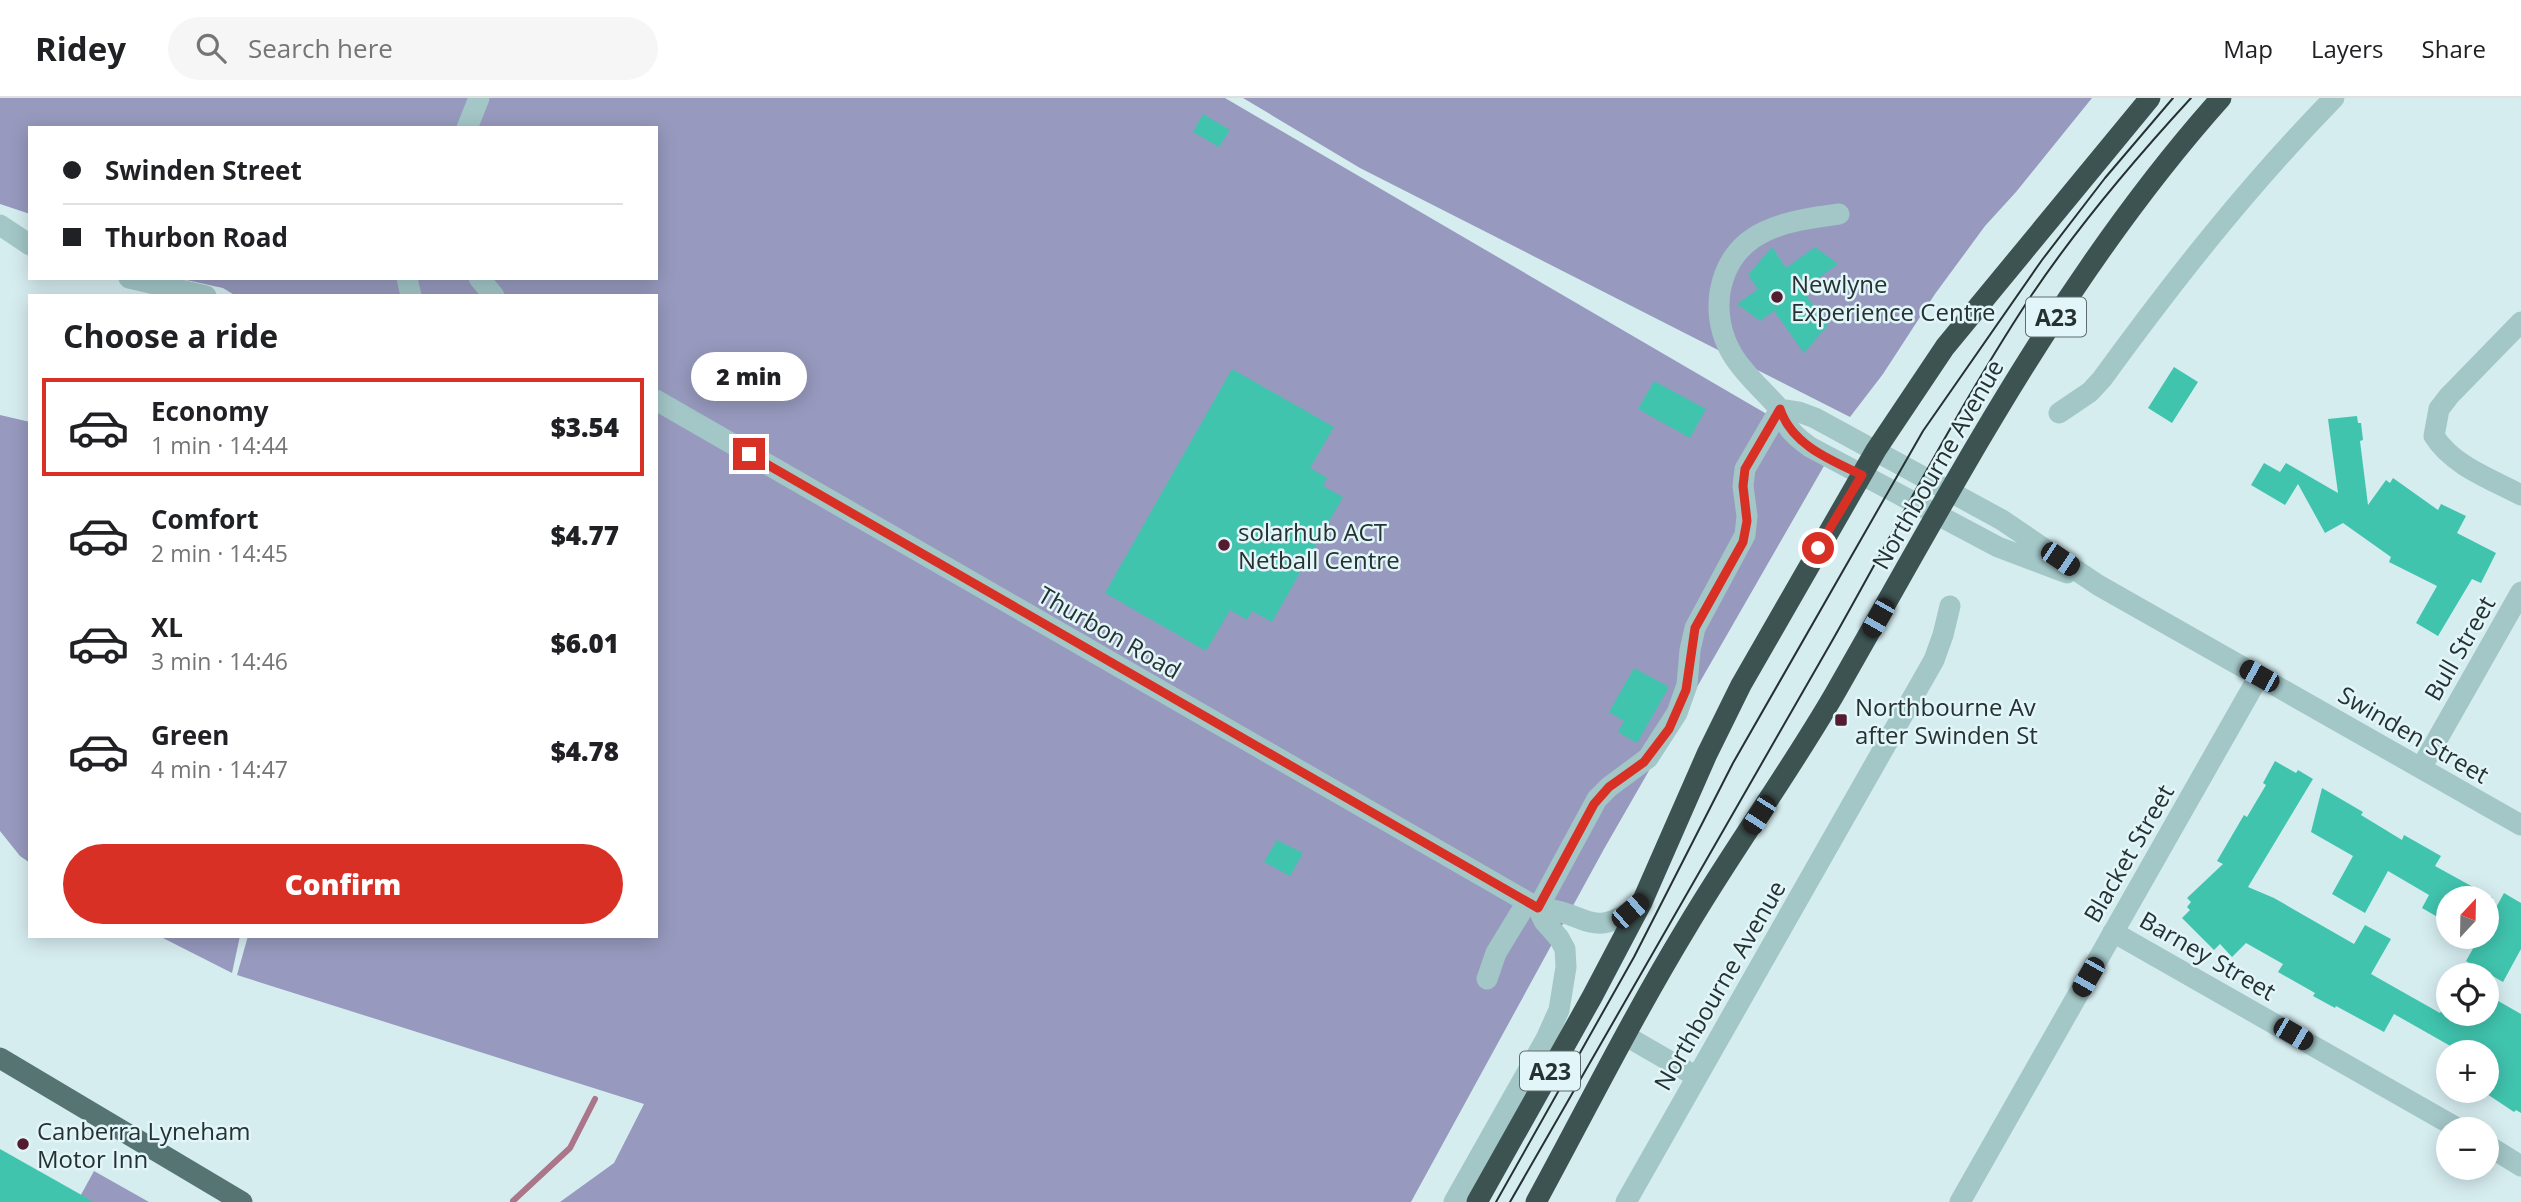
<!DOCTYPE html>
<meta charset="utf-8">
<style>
body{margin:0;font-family:"Open Sans",sans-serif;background:#f6f6f6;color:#202124;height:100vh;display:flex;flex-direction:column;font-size:26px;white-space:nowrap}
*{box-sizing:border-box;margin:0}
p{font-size:23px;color:#757577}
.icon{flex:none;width:38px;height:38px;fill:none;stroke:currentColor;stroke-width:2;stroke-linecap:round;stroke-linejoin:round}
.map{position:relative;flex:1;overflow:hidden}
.details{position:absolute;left:28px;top:196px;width:630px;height:644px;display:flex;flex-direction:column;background:#fff;border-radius:0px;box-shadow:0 4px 18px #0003}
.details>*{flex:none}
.guide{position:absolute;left:28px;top:28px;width:630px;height:154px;border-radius:0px;box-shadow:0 4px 18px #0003;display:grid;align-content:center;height:154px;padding:0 35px;background:#fff}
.needle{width:46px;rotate:22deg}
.tools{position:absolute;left:2436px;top:788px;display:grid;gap:14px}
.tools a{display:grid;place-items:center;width:63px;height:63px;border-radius:50%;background:#fff;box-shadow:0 4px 18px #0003;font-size:35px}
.end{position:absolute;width:32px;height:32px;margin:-16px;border:9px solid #d93025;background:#fff;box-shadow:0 0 0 4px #fff}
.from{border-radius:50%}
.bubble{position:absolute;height:49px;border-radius:24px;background:#fff;box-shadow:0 4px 18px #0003;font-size:23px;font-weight:800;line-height:49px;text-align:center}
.car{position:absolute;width:21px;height:42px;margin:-21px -10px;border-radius:9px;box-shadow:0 0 5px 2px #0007;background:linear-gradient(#222 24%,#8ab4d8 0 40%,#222 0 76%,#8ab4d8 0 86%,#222 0)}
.guide b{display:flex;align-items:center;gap:24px;height:66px;font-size:26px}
.guide b+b{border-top:2px solid #e0e0e0}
.guide i{width:18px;height:18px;background:#202124}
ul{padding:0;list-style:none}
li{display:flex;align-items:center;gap:21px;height:98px;margin:0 14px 10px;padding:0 21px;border:4px solid transparent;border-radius:0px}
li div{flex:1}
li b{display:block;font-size:26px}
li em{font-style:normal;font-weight:800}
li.current{border-color:#d93025}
li>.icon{width:63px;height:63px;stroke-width:1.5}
h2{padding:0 35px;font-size:32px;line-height:84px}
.cta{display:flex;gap:14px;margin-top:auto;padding:14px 35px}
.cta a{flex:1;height:80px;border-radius:42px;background:#d93025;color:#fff;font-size:28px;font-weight:800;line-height:80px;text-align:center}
header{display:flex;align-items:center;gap:42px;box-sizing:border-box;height:98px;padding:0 35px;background:#fff;border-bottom:2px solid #e0e0e0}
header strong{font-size:33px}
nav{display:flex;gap:38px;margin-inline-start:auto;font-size:24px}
.search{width:490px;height:63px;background:#f6f6f6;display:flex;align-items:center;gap:18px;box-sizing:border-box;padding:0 24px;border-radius:38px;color:#757577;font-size:26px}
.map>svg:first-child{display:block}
.green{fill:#979abe}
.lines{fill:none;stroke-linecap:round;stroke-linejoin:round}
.stream{stroke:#ac768a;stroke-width:6}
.building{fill:#40c4ae}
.minor{stroke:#a3c6c7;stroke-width:21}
.major{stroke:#567472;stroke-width:21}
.highway{stroke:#3c5351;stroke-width:21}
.tram{stroke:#253231;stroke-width:2}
.route{stroke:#d93025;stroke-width:9}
.poi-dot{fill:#531c2f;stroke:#e2f5f8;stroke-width:2.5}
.labels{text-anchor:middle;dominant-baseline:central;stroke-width:5;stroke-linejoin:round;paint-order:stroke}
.shield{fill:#e2f5f8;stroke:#5e6c6d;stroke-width:2}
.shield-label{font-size:23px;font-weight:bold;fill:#253231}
.poi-label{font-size:24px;fill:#253231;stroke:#e2f5f8;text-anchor:start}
.street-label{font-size:24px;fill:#253231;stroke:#e2f5f8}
</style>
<header>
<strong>Ridey</strong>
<div class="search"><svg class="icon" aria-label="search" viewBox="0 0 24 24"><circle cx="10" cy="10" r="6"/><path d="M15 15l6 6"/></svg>Search here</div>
<nav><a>Map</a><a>Layers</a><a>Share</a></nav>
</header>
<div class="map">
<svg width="2521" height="1104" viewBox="0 0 2521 1104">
<rect width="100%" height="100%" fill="#d6edf0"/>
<path class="green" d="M 0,0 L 1225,0 L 1832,354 L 1604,751 L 1411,1104 L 560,1104 L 614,1065 L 644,1006 L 237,877 L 248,838 L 656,838 L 656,198 L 236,198 L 223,190 L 177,180 L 656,180 L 656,30 L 30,30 L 30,116 L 0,106 Z
M 1243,0 L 2092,0 L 2016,94 L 1985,128 L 1935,196 L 1883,276 L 1850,319 L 1360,70 Z
M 0,317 L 30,324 L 30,765 L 20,758 L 0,733 Z
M 159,838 L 240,838 L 232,875 Z
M 94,1073 L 149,1104 L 77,1104 Z"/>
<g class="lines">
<path class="stream" d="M 513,1103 L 570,1050 L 595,1001"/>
</g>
<path class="building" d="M 1203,16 L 1230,32 L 1219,49 L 1193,34 Z
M 1772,149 L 1786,170 L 1815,149 L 1838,166 L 1802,192 L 1828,227 L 1804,255 L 1774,213 L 1760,223 L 1737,206 L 1758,191 L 1748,177 Z
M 2174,269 L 2198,284 L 2172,325 L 2148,310 Z
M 1232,271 L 1334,329 L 1310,370 L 1327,380 L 1323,388 L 1343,399 L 1272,524 L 1252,513 L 1247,522 L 1230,512 L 1206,553 L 1105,495 Z
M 1654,283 L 1706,311 L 1690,340 L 1638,311 Z
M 2357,318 L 2358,325 L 2361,325 L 2363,342 L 2360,343 L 2368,407 L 2386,382 L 2390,385 L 2393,380 L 2438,412 L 2441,406 L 2466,418 L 2457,435 L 2496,455 L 2481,485 L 2472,481 L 2438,538 L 2416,525 L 2437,488 L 2389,464 L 2391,459 L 2343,425 L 2325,435 L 2298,386 L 2285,407 L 2251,387 L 2264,365 L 2280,374 L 2286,365 L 2338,395 L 2328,321 Z
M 1634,570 L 1669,589 L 1637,645 L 1618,634 L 1624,623 L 1609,614 Z
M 2275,663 L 2296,675 L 2298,672 L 2313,681 L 2248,789 L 2274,800 L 2354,846 L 2365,827 L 2391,841 L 2371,876 L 2440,915 L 2445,907 L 2448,909 L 2448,915 L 2460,915 L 2478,926 L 2484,915 L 2487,915 L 2493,900 L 2521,916 L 2521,1015 L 2516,1012 L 2514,1014 L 2487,996 L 2487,954 L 2461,954 L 2394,916 L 2384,934 L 2336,908 L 2335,910 L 2313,898 L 2315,895 L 2278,874 L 2283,866 L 2246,845 L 2232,859 L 2220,846 L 2214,852 L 2182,820 L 2190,812 L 2187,809 L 2191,804 L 2187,800 L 2223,766 L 2217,763 L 2244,717 L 2247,719 L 2266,687 L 2263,685 Z
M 2322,690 L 2363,714 L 2361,717 L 2402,742 L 2404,737 L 2441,758 L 2435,768 L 2493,800 L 2448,800 L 2448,825 L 2422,810 L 2429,797 L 2388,773 L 2365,815 L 2332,796 L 2353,758 L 2311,734 Z
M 1277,742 L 1303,755 L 1290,778 L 1264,764 Z
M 2504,795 L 2521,805 L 2521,851 L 2503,884 L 2466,863 L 2480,838 L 2487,838 L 2487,826 Z
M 0,1051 L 94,1104 L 0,1104 Z"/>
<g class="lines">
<path class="minor" d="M 467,30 L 479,0
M 1839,116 C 1786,123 1731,131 1720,194 C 1717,215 1721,237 1732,256 C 1744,276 1762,291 1777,308 C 1782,314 1783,321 1787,327 C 1792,336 1802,343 1810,349 L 1998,449 L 2067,475
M 0,127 L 30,147
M 129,180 L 206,198
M 407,180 L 411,198
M 479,180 L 494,198
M 2521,224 L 2449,298 L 2439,311 L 2434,338 C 2453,368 2491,381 2521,397
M 656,302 L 1538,810 C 1588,813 1592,846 1642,804
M 1780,311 L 1799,314 L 1815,320 L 2002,422 L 2098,487 L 2521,727
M 2059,315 L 2090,294 L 2102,281 C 2174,182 2248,88 2334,0
M 2421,670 L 2521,494
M 1538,810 L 1597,701 L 1609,689 L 1648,660 L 1677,615 L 1687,587 L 1690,552 L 1695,530 L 1745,437 L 1747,418 L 1743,388 L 1745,371 L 1780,311
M 2113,834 L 2459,1031
M 1487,881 L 1496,855 L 1527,804
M 1626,938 L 1697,979
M 2487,1047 L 2521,1068
M 1454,1104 L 1546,941 L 1559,912 L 1566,869 L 1565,851 L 1559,840 L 1544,823 L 1538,810
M 1626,1104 L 1934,562 L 1943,537 L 1950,508
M 1960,1104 L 2259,578"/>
<path class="major" d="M 0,960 L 242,1104"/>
<path class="highway" d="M 1477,1104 L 1592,899 L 1642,804 L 1707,656 L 1741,587 L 1876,352 L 1945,249 L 2150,0
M 1536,1104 C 1586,1012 1633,918 1687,829 C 1734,750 1788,676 1834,597 C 1952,391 2062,178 2221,0"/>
<path class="tram" d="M 1496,1104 L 1634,859 L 1733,665 L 1923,333 L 2042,162 L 2105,80 L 2173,0
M 1510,1104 C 1616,916 1725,730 1832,543 C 1897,428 1958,309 2031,198 C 2078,128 2134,62 2191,0"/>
</g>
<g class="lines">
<path class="route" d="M 749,356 L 1538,810 L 1594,706 L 1609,689 L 1644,664 L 1669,631 L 1686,592 L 1695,530 L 1743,444 L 1747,423 L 1743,388 L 1745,371 L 1780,311 C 1792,347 1830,362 1862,377 L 1818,450"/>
</g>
<g class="poi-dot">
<circle cx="1777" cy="199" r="7"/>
<circle cx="1224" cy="447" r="7"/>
<rect x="1834" y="615" width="14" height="14" rx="3.5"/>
<circle cx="23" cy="1046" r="7"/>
</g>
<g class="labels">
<g class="shield">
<rect x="2026" y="199.5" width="60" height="39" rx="5"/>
<rect x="1520" y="953.5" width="60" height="39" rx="5"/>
</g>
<g class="shield-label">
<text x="2056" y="219">A23</text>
<text x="1550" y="973">A23</text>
</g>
<g class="poi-label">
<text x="1791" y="185">Newlyne<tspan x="1791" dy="28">Experience Centre</tspan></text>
<text x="1238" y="433">solarhub ACT<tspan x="1238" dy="28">Netball Centre</tspan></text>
<text x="1855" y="608">Northbourne Av<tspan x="1855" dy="28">after Swinden St</tspan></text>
<text x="37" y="1032">Canberra Lyneham<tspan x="37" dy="28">Motor Inn</tspan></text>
</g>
<g class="street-label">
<text transform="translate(1937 366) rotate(-60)">Northbourne Avenue</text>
<text transform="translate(1110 534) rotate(30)">Thurbon Road</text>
<text transform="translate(2459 550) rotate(-60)">Bull Street</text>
<text transform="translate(2414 636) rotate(30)">Swinden Street</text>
<text transform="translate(2128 755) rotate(-60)">Blacket Street</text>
<text transform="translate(2208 857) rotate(30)">Barney Street</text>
<text transform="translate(1719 887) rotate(-60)">Northbourne Avenue</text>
</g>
</g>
</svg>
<div class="tools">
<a><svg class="needle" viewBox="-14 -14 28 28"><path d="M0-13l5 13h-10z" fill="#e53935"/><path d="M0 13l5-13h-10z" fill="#757577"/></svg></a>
<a><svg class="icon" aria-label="locate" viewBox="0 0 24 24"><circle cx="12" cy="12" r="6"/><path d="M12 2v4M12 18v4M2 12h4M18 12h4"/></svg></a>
<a>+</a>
<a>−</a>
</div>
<i class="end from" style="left:1818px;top:450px"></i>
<i class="end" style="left:749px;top:356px"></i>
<div class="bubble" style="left:691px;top:254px;width:116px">2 min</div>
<i class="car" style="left:2060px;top:461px;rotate:124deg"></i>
<i class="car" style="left:1878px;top:520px;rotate:210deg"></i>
<i class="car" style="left:2259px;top:578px;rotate:299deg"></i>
<i class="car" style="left:1759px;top:717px;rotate:213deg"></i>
<i class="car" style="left:1630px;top:813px;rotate:49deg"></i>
<i class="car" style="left:2088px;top:879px;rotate:210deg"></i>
<i class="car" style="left:2293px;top:936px;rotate:120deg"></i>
<div class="guide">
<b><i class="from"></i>Swinden Street</b>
<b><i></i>Thurbon Road</b>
</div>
<section class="details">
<h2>Choose a ride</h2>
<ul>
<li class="current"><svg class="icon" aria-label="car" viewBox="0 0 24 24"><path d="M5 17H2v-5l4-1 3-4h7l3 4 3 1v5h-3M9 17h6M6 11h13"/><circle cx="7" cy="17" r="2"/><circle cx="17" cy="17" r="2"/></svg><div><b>Economy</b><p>1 min · 14:44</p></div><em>$3.54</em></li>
<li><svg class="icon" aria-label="car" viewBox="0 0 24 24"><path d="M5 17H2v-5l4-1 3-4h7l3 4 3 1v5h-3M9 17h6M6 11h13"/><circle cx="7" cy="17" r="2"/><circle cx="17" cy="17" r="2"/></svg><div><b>Comfort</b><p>2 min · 14:45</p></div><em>$4.77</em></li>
<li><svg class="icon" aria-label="car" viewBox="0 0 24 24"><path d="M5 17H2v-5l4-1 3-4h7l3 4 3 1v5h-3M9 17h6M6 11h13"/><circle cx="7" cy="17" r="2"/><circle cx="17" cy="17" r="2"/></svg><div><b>XL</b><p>3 min · 14:46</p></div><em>$6.01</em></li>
<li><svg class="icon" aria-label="car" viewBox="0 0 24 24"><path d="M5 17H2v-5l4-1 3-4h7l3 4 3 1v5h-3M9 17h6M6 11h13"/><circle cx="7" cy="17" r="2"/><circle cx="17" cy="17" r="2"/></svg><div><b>Green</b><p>4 min · 14:47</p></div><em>$4.78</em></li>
</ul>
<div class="cta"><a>Confirm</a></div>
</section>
</div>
